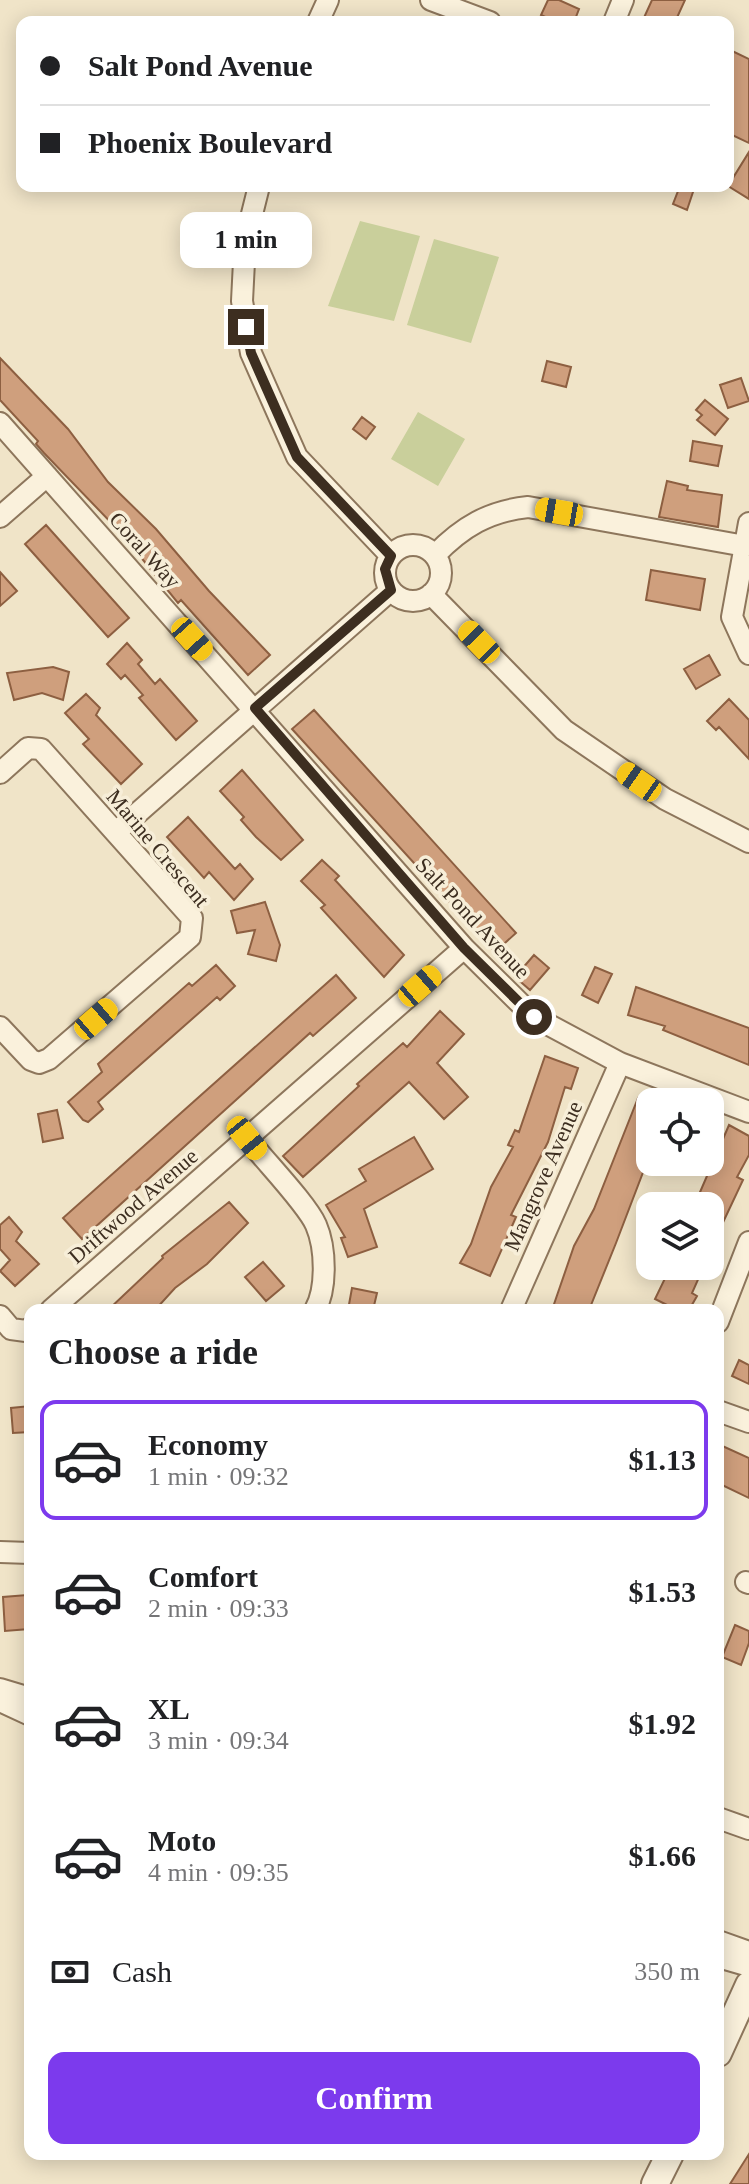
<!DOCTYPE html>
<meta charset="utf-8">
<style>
body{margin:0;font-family:"Times New Roman",serif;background:#f6f6f6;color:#202124;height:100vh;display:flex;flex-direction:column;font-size:30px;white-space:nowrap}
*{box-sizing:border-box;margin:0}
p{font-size:26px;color:#757577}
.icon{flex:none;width:44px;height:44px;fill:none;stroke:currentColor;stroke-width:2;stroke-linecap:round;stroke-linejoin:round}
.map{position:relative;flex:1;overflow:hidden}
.details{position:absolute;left:24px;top:1304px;width:700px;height:856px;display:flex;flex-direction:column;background:#fff;border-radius:16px;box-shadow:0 4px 20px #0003}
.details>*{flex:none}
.hud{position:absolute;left:16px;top:16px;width:718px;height:176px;border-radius:16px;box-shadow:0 4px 20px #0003;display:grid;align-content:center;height:176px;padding:0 24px;background:#fff}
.buttons{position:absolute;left:636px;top:1088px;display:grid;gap:16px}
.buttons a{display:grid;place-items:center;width:88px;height:88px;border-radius:16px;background:#fff;box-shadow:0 4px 20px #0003;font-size:40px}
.end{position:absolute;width:36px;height:36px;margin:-18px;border:10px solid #3d2e20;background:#fff;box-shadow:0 0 0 4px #fff}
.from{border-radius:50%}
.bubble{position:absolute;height:56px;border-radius:16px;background:#fff;box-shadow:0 4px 20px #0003;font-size:26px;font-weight:700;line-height:56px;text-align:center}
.car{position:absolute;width:24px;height:48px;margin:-24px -12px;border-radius:10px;box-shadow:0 0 6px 2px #0007;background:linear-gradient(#f5c518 24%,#345 0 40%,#f5c518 0 76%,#345 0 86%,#f5c518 0)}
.hud b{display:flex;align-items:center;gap:28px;height:76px;font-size:30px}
.hud b+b{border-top:2px solid #e0e0e0}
.hud i{width:20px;height:20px;background:#202124}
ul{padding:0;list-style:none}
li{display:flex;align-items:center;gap:24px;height:120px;margin:0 16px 12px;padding:0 8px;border:4px solid transparent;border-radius:16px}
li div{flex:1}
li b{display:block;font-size:30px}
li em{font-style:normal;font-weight:700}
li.active{border-color:#7c3aed}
li>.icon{width:72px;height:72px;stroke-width:1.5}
h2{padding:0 24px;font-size:36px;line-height:96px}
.pay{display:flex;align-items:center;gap:20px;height:88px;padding:0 24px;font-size:30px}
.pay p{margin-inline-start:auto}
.action{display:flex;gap:16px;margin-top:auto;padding:16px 24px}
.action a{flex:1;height:92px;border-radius:16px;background:#7c3aed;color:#fff;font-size:32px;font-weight:700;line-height:92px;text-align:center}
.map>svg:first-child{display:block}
.green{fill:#c9cf9b}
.building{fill:#cf9f7d;stroke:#8d5f41;stroke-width:2}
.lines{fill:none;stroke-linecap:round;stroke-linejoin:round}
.minor-casing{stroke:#8d765c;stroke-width:24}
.tertiary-casing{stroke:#8d765c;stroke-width:30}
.minor{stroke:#faf1dc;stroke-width:20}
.tertiary{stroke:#faf1dc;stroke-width:26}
.route{stroke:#3d2e20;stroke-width:10}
.labels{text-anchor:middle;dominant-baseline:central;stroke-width:7;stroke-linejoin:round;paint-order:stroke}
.street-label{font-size:22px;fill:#3d2e20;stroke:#f7eed8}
</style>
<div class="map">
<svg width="749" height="2184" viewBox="0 0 749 2184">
<rect width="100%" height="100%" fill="#f0e4c8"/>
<path class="green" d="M 360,221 L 420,236 L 394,321 L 328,306 Z
M 434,239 L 499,257 L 471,343 L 407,325 Z
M 418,412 L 465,439 L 438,486 L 391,459 Z"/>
<path class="building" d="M 548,0 L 559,0 L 579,9 L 574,22 L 556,22 L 541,15 Z
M 652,0 L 685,0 L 675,22 L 642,22 Z
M 728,49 L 749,59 L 749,143 L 728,133 Z
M 749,152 L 749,199 L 728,186 Z
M 680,186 L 695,186 L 687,210 L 673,204 Z
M 0,358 L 68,429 L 108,482 L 156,529 L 209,591 L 270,655 L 248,675 L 181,600 L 178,603 L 122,534 L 44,453 L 36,444 L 38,441 L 0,400 Z
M 547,361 L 571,367 L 566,387 L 542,381 Z
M 741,378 L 749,401 L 728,408 L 720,385 Z
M 705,400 L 728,419 L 715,435 L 697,420 L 702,415 L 696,410 Z
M 362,417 L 375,427 L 366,439 L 353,429 Z
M 693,441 L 722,446 L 718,466 L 690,461 Z
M 667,481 L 688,486 L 687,490 L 722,495 L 718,527 L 659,517 Z
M 46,525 L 129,618 L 108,637 L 25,544 Z
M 651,570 L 705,579 L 700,610 L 646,600 Z
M 0,572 L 17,591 L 0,606 Z
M 127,643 L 142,660 L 138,664 L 155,684 L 160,679 L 197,721 L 176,740 L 139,698 L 143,695 L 125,675 L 121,679 L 107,664 Z
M 709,655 L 720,675 L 696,689 L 684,669 Z
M 53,667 L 69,672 L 63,700 L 42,693 L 14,700 L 7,673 Z
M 86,694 L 100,708 L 96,715 L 142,764 L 121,784 L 83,744 L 89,739 L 65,713 Z
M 729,699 L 749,720 L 749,759 L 719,727 L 716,730 L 707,721 Z
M 314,710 L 516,933 L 495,952 L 292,729 Z
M 242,770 L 303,840 L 281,860 L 256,837 L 241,820 L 244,817 L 220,791 Z
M 188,817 L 235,869 L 240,864 L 253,879 L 234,900 L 209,872 L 204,878 L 167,837 Z
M 322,860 L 339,876 L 335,880 L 404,955 L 384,977 L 321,908 L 325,905 L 301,881 Z
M 265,902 L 280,945 L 276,961 L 248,954 L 255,930 L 237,933 L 231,911 Z
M 534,955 L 549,968 L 530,990 L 515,977 Z
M 216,965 L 235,986 L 220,1000 L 217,997 L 98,1102 L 103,1109 L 88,1122 L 83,1120 L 68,1102 L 102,1072 L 98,1064 L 189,983 L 192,986 Z
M 595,967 L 612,974 L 598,1003 L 582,995 Z
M 336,975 L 356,998 L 313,1036 L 310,1033 L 82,1239 L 63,1218 Z
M 636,987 L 749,1028 L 749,1065 L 663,1030 L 665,1026 L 628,1015 Z
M 440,1011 L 464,1034 L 437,1063 L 468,1097 L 444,1119 L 409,1082 L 303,1177 L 283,1156 L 359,1086 L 357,1084 L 403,1043 L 407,1047 Z
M 545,1056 L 578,1068 L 571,1089 L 565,1087 L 548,1142 L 511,1215 L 516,1217 L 490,1276 L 460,1263 L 471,1244 L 491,1187 L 513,1147 L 508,1145 L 515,1130 L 519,1132 Z
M 638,1098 L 650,1103 L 650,1154 L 616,1243 L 589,1310 L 552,1310 L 574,1246 L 594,1209 Z
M 57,1110 L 63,1138 L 43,1142 L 38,1114 Z
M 729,1125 L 749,1136 L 749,1155 L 737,1177 L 743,1180 L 710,1250 L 710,1206 L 694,1206 Z
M 414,1137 L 433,1169 L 364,1209 L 377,1247 L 348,1257 L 341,1238 L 345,1237 L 326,1205 L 366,1181 L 359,1169 Z
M 229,1202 L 248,1223 L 207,1264 L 175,1288 L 155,1310 L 108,1310 L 163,1258 L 162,1256 Z
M 9,1217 L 22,1232 L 16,1241 L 39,1264 L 15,1286 L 0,1271 L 10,1260 L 0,1249 L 0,1225 Z
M 263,1262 L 284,1286 L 266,1301 L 245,1277 Z
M 671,1266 L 704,1266 L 692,1293 L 697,1296 L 689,1310 L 677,1310 L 655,1299 Z
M 352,1288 L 377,1293 L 373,1310 L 348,1310 Z
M 739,1360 L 749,1365 L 749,1384 L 732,1376 Z
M 30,1406 L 30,1432 L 13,1433 L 11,1408 Z
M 718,1444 L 749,1458 L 749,1498 L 718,1483 Z
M 27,1595 L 29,1629 L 5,1631 L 3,1597 Z
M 735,1625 L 749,1631 L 749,1643 L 741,1665 L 722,1657 Z
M 749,2154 L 749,2184 L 730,2184 Z"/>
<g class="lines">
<defs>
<path id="minor" d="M 431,0 L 490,22
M 318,22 L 328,0
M 614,22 L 623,0
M 259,186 L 245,242 L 242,301 L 251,353 L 297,457 L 391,556
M 0,423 L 464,948 L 534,1017 L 620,1063 L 749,1112
M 0,517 L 47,476
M 749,523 L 732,617 L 749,654
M385 573a28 28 0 1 1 56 0a28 28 0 1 1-56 0Z
M 435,555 C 462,527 489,511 528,507 L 745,546
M 431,594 L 564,730 L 665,799 L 749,842
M 0,773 L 28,748 L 41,749 L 192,918 L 190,937 L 49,1059 L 39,1063 L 31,1060 L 0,1027
M 116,832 L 391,590
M 247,1138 C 263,1159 307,1204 316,1225 C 326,1248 327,1289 315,1310
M 51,1310 L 464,948
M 511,1310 L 620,1063
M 0,1316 L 11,1329 L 26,1331 L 30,1328
M 718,1322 L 749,1242
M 718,1411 L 749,1422
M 0,1552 L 30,1553
M 746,1582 L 749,1583
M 0,1689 L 30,1698
M 0,1701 L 30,1715
M 718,1818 L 749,1829
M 718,1941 L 749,1952
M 718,1957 L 749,1966"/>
<path id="tertiary" d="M 718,2053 L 749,1985
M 655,2184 L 670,2154"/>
</defs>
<use href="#minor" class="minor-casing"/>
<use href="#tertiary" class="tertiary-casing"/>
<use href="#minor" class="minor"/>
<use href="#tertiary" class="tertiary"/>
</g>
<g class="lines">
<path class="route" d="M 246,327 L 251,353 L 297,457 L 391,556 L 385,569 L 391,590 L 255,708 L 464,948 L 534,1017"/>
</g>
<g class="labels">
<g class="street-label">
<text transform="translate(145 550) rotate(48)">Coral Way</text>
<text transform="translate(158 848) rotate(50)">Marine Crescent</text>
<text transform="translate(473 918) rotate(47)">Salt Pond Avenue</text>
<text transform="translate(543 1176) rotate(-66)">Mangrove Avenue</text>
<text transform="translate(133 1206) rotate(-41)">Driftwood Avenue</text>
</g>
</g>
</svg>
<div class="buttons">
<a><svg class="icon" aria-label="locate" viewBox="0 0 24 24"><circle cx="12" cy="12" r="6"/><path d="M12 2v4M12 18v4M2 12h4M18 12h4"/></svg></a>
<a><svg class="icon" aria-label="layers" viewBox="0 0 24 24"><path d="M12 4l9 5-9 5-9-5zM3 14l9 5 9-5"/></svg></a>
</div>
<i class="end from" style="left:534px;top:1017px"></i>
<i class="end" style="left:246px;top:327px"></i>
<div class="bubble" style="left:180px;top:212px;width:132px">1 min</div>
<i class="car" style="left:559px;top:512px;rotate:280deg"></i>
<i class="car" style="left:192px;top:639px;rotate:138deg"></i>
<i class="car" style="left:479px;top:642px;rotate:316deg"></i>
<i class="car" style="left:639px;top:782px;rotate:305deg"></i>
<i class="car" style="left:420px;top:986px;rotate:49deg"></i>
<i class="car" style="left:96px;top:1019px;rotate:49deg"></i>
<i class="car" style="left:247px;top:1138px;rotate:141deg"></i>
<div class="hud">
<b><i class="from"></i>Salt Pond Avenue</b>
<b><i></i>Phoenix Boulevard</b>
</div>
<section class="details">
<h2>Choose a ride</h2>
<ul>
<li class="active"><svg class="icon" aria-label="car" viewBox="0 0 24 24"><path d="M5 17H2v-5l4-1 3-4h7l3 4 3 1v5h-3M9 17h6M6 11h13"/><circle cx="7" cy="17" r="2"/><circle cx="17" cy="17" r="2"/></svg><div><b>Economy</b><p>1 min · 09:32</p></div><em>$1.13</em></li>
<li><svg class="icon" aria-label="car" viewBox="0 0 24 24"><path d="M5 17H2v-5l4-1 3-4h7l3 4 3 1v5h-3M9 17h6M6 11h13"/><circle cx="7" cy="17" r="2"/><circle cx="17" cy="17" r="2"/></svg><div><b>Comfort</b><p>2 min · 09:33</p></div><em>$1.53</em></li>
<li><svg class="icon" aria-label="car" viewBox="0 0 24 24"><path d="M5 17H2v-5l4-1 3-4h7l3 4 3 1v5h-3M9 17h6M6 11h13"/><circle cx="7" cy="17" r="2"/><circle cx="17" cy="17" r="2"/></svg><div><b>XL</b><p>3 min · 09:34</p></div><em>$1.92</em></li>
<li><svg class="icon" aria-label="car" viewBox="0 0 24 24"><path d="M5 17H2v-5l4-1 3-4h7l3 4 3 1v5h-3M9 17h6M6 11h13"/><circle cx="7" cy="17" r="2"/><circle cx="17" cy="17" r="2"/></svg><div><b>Moto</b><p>4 min · 09:35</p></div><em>$1.66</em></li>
</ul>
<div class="pay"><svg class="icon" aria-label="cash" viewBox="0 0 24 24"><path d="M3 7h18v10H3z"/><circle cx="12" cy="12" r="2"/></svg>Cash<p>350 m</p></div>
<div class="action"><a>Confirm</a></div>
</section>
</div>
